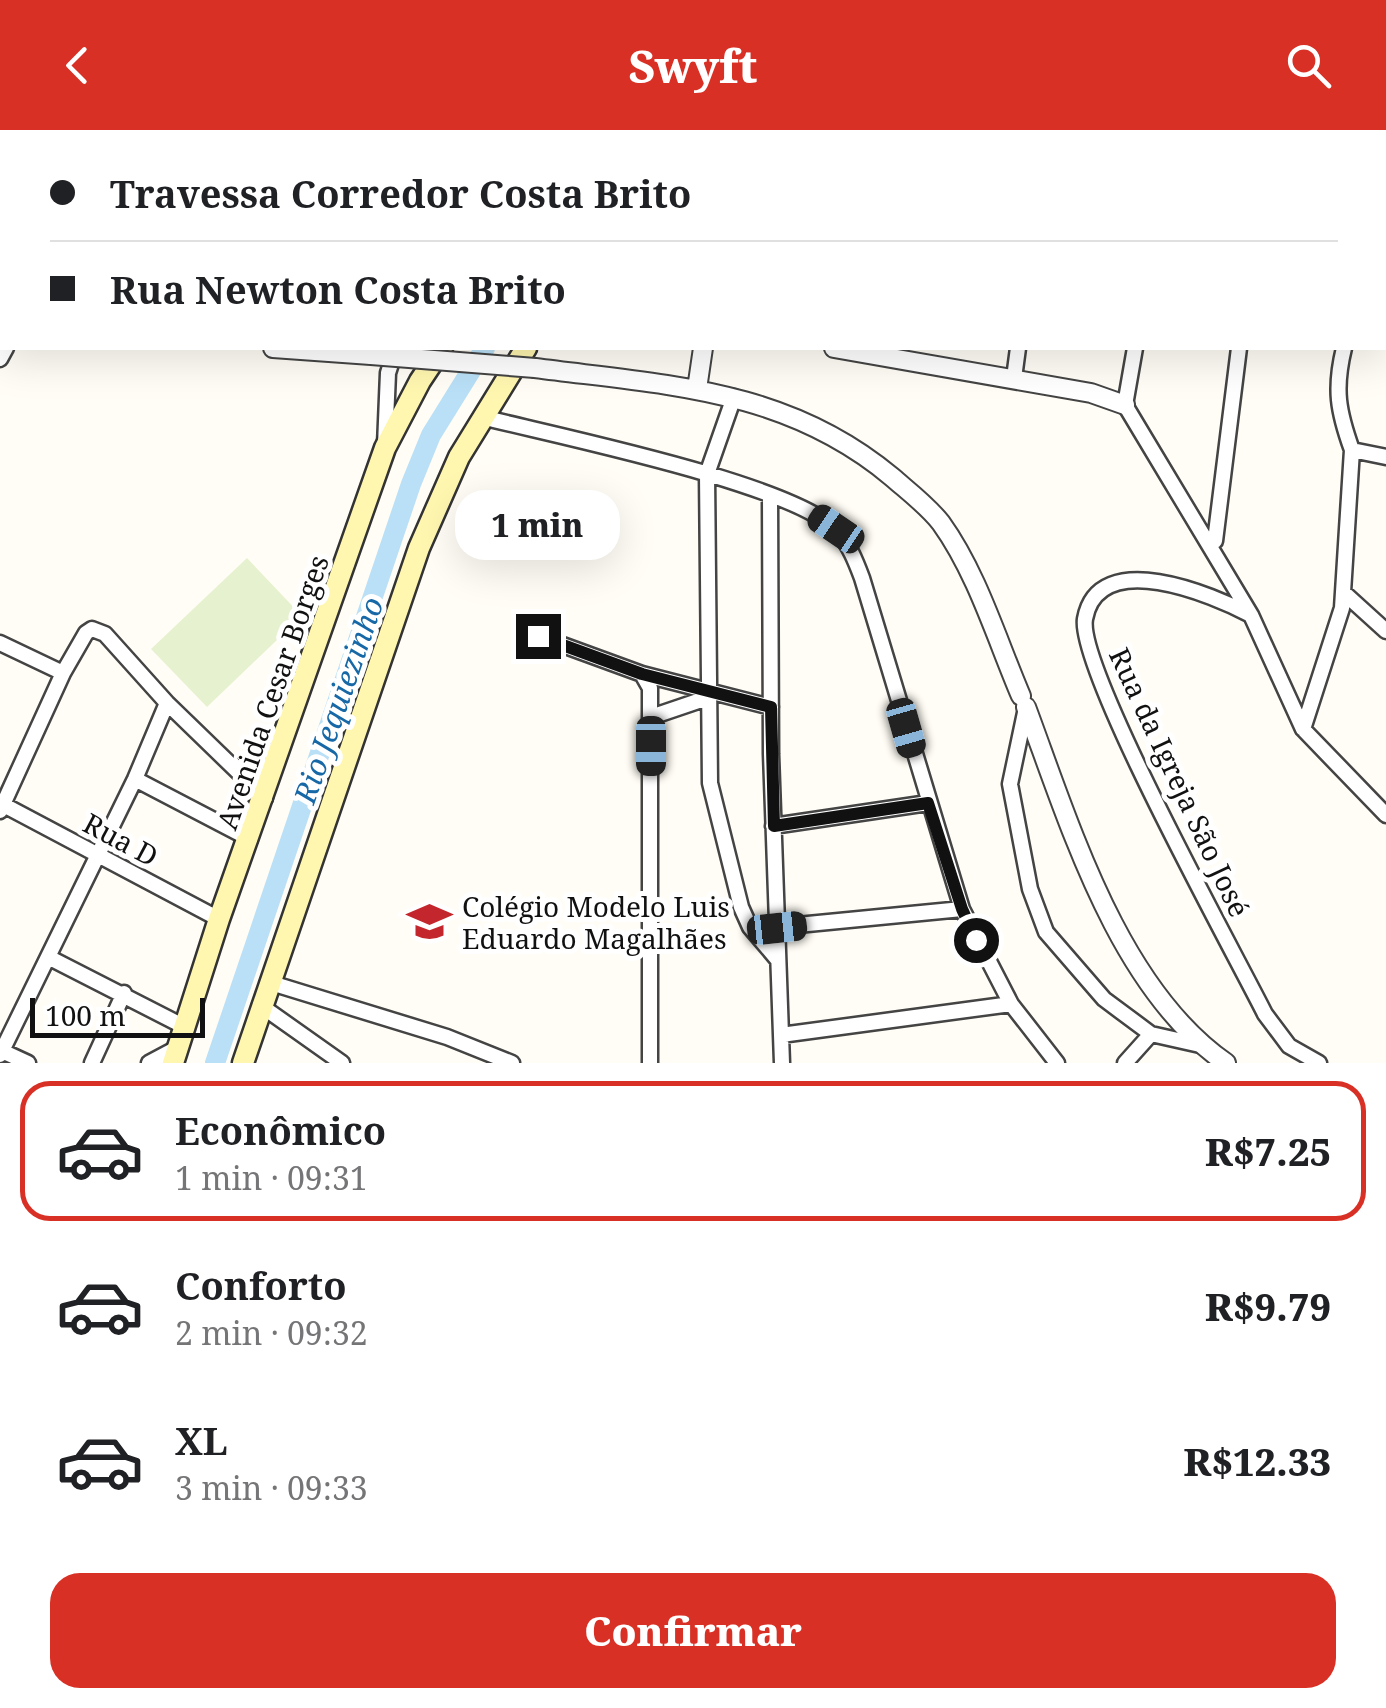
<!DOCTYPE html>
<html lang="pt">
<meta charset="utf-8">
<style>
body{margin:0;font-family:"Noto Serif",serif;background:#f2f2f2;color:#202124;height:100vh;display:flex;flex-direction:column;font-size:38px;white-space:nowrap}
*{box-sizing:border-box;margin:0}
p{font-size:32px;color:#757577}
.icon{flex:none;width:55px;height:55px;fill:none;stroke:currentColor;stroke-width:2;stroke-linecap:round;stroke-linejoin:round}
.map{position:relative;height:933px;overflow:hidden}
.details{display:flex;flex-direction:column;background:#fff;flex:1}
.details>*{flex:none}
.hud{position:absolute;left:0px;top:0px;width:1388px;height:220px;box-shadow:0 10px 40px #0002;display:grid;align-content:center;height:220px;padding:0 50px;background:#fff}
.scale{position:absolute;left:30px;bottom:25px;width:175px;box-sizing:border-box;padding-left:10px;border:5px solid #111;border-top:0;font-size:28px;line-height:35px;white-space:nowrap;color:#111;-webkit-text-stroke:8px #fff;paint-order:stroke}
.end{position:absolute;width:45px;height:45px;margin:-22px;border:12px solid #111;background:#fff;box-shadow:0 0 0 5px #fff}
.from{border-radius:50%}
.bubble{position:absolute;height:70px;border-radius:30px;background:#fff;box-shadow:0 10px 40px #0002;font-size:32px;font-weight:800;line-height:70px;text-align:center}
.car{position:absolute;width:30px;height:60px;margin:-30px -15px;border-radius:12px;box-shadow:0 0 8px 2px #0007;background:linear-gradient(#222 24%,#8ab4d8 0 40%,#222 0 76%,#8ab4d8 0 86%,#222 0)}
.hud b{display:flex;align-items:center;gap:35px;height:95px;font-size:38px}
.hud b+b{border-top:2px solid #e0e0e0}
.hud i{width:25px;height:25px;background:#202124}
ul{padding:18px 0 0;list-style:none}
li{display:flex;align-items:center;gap:30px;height:140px;margin:0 20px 15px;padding:0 30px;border:5px solid transparent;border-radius:30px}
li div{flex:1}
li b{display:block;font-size:38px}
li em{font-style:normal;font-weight:800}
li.current{border-color:#d93025}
li>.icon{width:90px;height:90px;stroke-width:1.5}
.primary-button{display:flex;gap:20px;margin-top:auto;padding:20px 50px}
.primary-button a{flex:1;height:115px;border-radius:30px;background:#d93025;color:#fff;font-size:40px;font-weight:800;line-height:115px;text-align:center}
header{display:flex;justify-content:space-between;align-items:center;height:130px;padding:0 50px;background:#d93025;color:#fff;font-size:45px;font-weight:800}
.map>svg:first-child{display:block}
.pitch{fill:#e6f2cf}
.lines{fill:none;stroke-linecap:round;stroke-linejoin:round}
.river{stroke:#b9e0f7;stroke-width:20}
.minor-casing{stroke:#444;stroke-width:19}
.tertiary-casing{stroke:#444;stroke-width:22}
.secondary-casing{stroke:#333;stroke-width:25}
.minor{stroke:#fff;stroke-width:14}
.tertiary{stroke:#fff;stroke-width:18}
.secondary{stroke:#fff6b0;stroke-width:20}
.tertiary-bridge-casing{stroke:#444;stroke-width:22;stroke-linecap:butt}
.tertiary-bridge{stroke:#fff;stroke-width:18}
.route{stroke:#111;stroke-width:12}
.labels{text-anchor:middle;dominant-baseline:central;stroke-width:10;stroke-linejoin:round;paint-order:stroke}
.street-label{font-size:28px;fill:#111;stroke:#fff}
.poi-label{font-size:28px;fill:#111;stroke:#fff;text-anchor:start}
.water-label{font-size:30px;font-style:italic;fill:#1768a6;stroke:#fff}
</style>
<header><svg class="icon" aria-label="back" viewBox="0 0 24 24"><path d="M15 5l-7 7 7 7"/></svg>Swyft<svg class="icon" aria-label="search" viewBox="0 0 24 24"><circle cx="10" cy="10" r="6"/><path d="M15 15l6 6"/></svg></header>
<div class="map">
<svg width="1386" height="933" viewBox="0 0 1386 933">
<rect width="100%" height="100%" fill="#fffdf5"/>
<path class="pitch" d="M 247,428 L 302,486 L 207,577 L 151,519 Z"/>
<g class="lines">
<path class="river" d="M 707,2 L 710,0
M 215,933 L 411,354 L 431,305 L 485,218"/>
<defs>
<path id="minor" d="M 1299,0 L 1316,2
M 103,2 L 105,0
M 235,2 L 236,0
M 499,2 L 500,0
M 813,2 L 813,0
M 942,2 L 943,0
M 1045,2 L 1045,0
M 1129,2 L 1130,0
M 1234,2 L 1235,0
M 1343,2 L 1343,0
M 1385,13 L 1386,13
M 0,110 L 2,106
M 1385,176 L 1386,176
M 1135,218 L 1125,275 L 1251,485 L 1303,599 L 1386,685
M 1344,218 C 1334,259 1338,281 1352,320
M 0,229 L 6,218
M 1014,248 L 1018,218
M 734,267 L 707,344 L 710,653 L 741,777 L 750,797 L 777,829
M 482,287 C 552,305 795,354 837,401 C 849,414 856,432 862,448 L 962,779 L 1011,874 L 1057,933
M 385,315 L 388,243 L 396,218
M 770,366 L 771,624 L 782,933
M 1215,411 L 1239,218
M 1343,462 L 1386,501
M 1251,485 C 1213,465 1098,416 1085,489 C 1077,538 1234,822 1265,884 L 1289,916 L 1319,933
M 538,506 L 642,544 L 650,558 L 650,933
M 0,513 L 63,543
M 642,544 L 771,577
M 1026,578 L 1010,654 L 1030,759 L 1046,802 L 1104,869 L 1151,904 L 1200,915
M 651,587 L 707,568
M 1303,599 L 1342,478 L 1352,320 L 1386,327
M 135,649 L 250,709
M 0,673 L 219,789
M 0,681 L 63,543 L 86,503 L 92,499 L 105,504 L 167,573 L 265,668
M 773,696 L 928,673
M 777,797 L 962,779
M 48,827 L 185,897
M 268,852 L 447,907 L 512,933
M 260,875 L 342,933
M 781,905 L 1011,874
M 2,921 L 28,933
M 0,925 L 135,649 L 167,573
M 92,933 L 124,863
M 149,933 L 179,917
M 1125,933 L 1151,904"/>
<path id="tertiary" d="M 41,0 L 42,2
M 273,218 L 371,225
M 834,218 L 1091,263 L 1125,275
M 535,238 C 665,255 786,258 892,347 C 908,361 928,376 941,393 C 977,443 997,510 1021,566
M 697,259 L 703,218
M 1026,577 C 1070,695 1118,858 1226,933"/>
<path id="secondary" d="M 390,0 L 395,2
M 652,2 L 655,0
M 751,2 L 752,0
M 173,933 L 219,789 L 385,318 L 420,251 L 442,218
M 243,933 L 419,418 L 459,327 L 526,218"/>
</defs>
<use href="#minor" class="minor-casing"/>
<use href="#tertiary" class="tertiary-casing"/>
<use href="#secondary" class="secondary-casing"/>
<use href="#minor" class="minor"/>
<use href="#tertiary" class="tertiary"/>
<use href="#secondary" class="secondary"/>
<defs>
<path id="tertiary-bridge" d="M 371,225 L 535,238"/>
</defs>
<use href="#tertiary-bridge" class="tertiary-bridge-casing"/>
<use href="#tertiary-bridge" class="tertiary-bridge"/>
</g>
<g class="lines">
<path class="route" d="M 538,506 L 642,544 L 771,577 L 774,696 L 928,673 L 962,779 L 976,810"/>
</g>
<defs>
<symbol id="school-bare" viewBox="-9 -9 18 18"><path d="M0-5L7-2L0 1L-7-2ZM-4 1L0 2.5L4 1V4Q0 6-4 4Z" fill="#c4262e" stroke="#fff" stroke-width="2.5" paint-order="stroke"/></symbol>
</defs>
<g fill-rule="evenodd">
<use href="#school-bare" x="398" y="760" width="63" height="63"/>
</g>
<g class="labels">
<g class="street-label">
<text transform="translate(272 562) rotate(-71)">Avenida Cesar Borges</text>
<text transform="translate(1180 652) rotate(65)">Rua da Igreja São José</text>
<text transform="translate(121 709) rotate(28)">Rua D</text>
</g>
<g class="poi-label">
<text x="462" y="776">Colégio Modelo Luis<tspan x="462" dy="32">Eduardo Magalhães</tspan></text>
</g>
<g class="water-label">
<text transform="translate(338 570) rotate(-71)">Rio Jequiezinho</text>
</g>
</g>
</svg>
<div class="scale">100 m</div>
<i class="end from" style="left:976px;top:810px"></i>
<i class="end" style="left:538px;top:506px"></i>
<div class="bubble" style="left:455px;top:360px;width:165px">1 min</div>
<i class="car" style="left:836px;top:399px;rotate:304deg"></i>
<i class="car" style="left:906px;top:598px;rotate:164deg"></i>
<i class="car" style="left:651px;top:616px;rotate:180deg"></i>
<i class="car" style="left:777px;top:798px;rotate:84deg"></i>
<div class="hud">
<b><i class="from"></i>Travessa Corredor Costa Brito</b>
<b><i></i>Rua Newton Costa Brito</b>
</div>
</div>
<section class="details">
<ul>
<li class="current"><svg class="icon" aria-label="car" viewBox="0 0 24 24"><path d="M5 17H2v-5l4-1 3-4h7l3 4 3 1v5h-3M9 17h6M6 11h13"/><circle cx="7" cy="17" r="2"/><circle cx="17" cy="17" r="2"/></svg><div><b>Econômico</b><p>1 min · 09:31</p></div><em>R$7.25</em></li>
<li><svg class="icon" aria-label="car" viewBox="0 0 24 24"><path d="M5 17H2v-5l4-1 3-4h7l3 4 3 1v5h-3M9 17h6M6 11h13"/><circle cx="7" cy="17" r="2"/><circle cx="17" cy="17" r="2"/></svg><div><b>Conforto</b><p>2 min · 09:32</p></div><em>R$9.79</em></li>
<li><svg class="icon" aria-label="car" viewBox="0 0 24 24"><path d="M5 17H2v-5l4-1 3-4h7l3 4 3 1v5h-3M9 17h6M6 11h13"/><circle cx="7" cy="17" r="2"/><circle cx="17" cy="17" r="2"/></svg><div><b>XL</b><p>3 min · 09:33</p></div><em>R$12.33</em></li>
</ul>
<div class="primary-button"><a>Confirmar</a></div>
</section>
